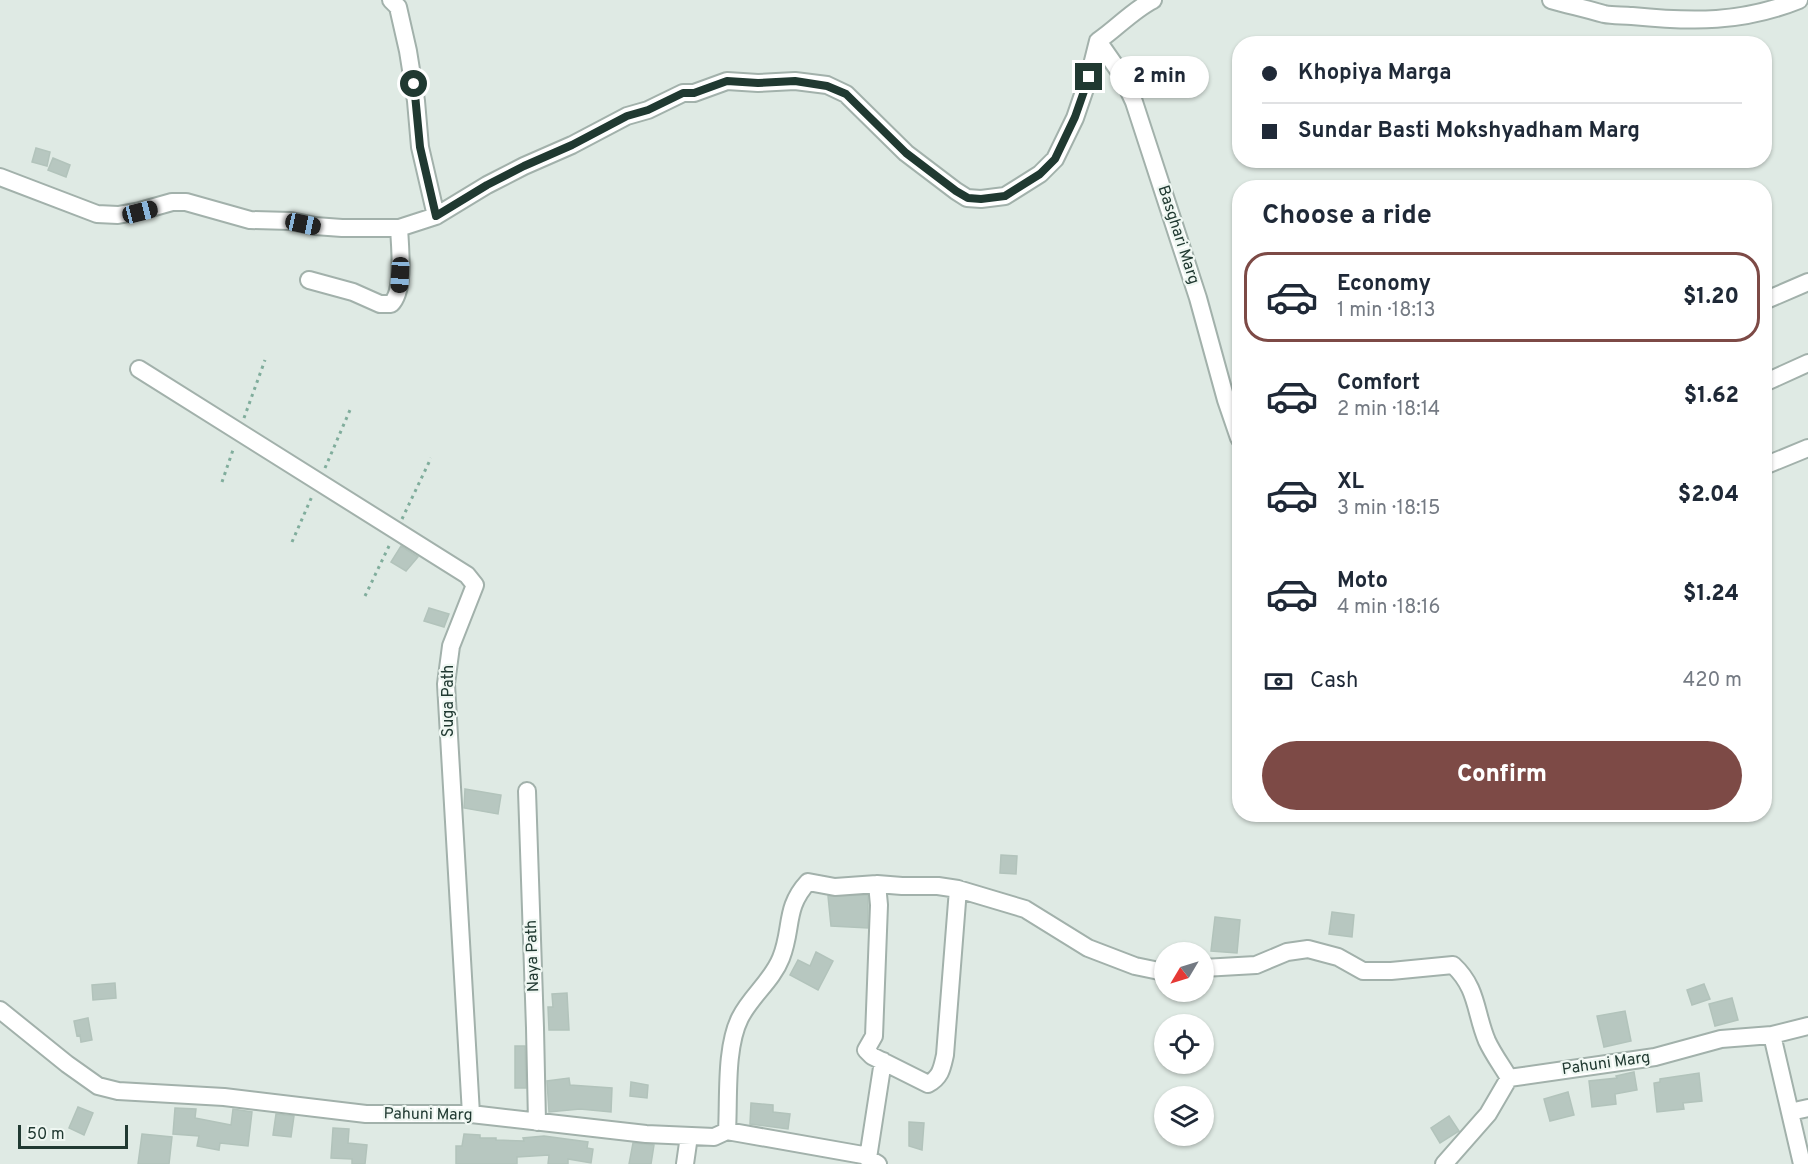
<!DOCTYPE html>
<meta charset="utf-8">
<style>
body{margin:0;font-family:Overpass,sans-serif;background:#f2f2f3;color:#1f2937;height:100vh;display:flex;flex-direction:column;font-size:22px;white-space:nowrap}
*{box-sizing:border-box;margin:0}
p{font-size:20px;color:#747a83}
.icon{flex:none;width:33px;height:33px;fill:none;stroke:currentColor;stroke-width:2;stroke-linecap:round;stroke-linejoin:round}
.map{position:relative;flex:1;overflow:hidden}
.side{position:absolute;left:1232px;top:180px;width:540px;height:642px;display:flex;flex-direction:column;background:#fff;border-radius:24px;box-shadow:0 2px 4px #0004}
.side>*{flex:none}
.guide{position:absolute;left:1232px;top:36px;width:540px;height:132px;border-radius:24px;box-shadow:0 2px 4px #0004;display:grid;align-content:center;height:132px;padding:0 30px;background:#fff}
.needle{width:39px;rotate:232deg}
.tools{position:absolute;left:1154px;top:942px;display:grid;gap:12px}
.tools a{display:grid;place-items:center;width:60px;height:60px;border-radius:50%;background:#fff;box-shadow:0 2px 4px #0004;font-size:30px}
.scale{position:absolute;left:18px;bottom:15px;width:110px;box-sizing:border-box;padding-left:6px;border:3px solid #203931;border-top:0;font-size:16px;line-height:21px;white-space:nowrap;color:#203931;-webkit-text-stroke:4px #eff7f2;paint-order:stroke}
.end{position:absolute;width:27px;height:27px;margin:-14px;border:8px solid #203931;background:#fff;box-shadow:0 0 0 3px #fff}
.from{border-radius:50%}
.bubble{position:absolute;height:42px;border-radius:21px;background:#fff;box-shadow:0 2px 4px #0004;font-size:20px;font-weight:800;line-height:42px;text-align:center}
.car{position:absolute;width:18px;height:36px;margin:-18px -9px;border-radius:8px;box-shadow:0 0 4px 2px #0007;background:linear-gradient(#222 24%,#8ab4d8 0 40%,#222 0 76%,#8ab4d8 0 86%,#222 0)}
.guide b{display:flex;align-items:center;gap:21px;height:57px;font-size:22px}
.guide b+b{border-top:2px solid #e0e1e3}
.guide i{width:15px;height:15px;background:#1f2937}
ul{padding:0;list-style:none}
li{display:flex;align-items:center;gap:18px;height:90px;margin:0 12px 9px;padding:0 18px;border:3px solid transparent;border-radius:24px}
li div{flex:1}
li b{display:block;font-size:22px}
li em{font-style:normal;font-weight:800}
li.on{border-color:#7d4a46}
li>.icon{width:54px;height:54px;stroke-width:1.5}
h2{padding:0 30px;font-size:27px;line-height:72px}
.pay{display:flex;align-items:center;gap:15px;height:66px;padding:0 30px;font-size:22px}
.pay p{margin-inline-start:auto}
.button{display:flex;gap:12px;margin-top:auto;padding:12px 30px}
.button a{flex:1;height:69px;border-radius:36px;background:#7d4a46;color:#fff;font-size:24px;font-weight:800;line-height:69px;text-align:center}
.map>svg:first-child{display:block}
.building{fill:#b7c7c0;stroke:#b2c3bb;stroke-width:1.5}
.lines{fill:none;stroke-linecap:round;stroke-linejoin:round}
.minor-casing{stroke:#a2b1ab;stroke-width:20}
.path{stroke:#80ad9c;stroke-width:3;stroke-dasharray:3 4.5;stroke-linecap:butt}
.minor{stroke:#fff;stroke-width:16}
.route{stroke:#203931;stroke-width:8}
.labels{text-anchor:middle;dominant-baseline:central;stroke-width:4.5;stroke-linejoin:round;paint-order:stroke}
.street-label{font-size:16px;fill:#203931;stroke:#eff7f2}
</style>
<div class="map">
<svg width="1808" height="1164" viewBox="0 0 1808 1164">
<rect width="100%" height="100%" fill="#dfeae4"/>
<path class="building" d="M 36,148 L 50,152 L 47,166 L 32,162 Z
M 53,158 L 70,165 L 66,177 L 48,170 Z
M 401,546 L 418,557 L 406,571 L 391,562 Z
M 429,608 L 449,614 L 444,627 L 424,621 Z
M 465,789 L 501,795 L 498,814 L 464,808 Z
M 1001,855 L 1017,856 L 1016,874 L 1000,873 Z
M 868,895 L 868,928 L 831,926 L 828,896 Z
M 1332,912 L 1354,915 L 1352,937 L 1329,934 Z
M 1215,917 L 1240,920 L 1237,953 L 1211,951 Z
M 816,952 L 833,961 L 818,990 L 790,975 L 798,960 L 810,966 Z
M 115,983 L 116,998 L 93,1000 L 92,985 Z
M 1704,984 L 1710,999 L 1692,1005 L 1687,990 Z
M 567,993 L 569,1030 L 549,1030 L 548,1007 L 553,1007 L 552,994 Z
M 1732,998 L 1738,1020 L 1715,1026 L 1709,1004 Z
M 1625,1011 L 1631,1041 L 1604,1047 L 1597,1016 Z
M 88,1018 L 92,1040 L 81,1042 L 80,1035 L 77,1036 L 74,1021 Z
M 515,1046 L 525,1046 L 526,1088 L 515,1088 Z
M 1634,1072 L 1637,1090 L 1615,1094 L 1616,1104 L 1592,1107 L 1589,1081 L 1617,1078 L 1616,1076 Z
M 1699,1073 L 1702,1101 L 1683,1103 L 1684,1109 L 1657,1112 L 1654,1083 L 1660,1082 L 1660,1079 Z
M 569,1078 L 570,1085 L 612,1088 L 611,1112 L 580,1109 L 549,1112 L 547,1081 Z
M 631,1082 L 648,1085 L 647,1098 L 630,1096 Z
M 1568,1092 L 1574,1115 L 1550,1121 L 1544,1099 Z
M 751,1103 L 773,1105 L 773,1112 L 790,1114 L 788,1129 L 750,1124 Z
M 78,1107 L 93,1113 L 84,1135 L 69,1128 Z
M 175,1108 L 196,1109 L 195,1118 L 231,1125 L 233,1109 L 252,1112 L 248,1146 L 220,1143 L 219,1150 L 197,1146 L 199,1136 L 173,1134 Z
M 276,1114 L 294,1116 L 291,1137 L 273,1135 Z
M 1449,1116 L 1459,1131 L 1440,1143 L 1431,1128 Z
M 909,1122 L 924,1123 L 922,1150 L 909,1146 Z
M 333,1128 L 349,1129 L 348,1143 L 367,1145 L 365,1164 L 352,1164 L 352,1159 L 331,1158 Z
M 142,1134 L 172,1137 L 169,1164 L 138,1164 Z
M 464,1134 L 480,1135 L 480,1138 L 496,1138 L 496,1140 L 524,1141 L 523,1138 L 544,1136 L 588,1142 L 587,1148 L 593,1149 L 591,1163 L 568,1159 L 568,1164 L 548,1164 L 549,1155 L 517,1157 L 517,1164 L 456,1164 L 456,1146 L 462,1146 Z
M 633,1143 L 654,1145 L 651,1164 L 629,1164 Z"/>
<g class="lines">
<defs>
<path id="minor" d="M 391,0 L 398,7 L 408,51 L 416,101 L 420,147 L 436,216
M 1551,0 C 1569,5 1587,9 1604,14 C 1613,16 1623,15 1632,16 C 1692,22 1742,23 1799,0
M 1098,41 L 1121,74 L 1134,102 L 1198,298 L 1226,400 L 1239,438
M 0,177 L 97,214 L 118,215 L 140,211 L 172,202 L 186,202 L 250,220 L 291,221 L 315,226 L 342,228 L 399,228 L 436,216 L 487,185 L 524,166 L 572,145 L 627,116 L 648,110 L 683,93 L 694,93 L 727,81 L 758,83 L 795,81 L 827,85 L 846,94 L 906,153 L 956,191 L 967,198 L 981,199 L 1005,196 L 1040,174 L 1055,159 L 1075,118 L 1089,77 L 1098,41 C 1117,28 1133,10 1153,0
M 309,280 L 353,292 L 380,304 L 391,304 C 405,291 400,247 399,228
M 1764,301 L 1808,282
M 139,369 L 467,575 L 475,585 L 451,646 L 446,684 L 471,1114
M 1764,383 L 1808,363
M 1764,466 L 1808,448
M 527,791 L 535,1028 L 537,1122
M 877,884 L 879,905 L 874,1036 L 866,1050 L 872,1056 L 928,1084 C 941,1077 942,1068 945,1055 L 958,889
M 1203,968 L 1256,965 L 1287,952 L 1308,949 L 1338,957 L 1363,971 L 1391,971 L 1453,965 C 1478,988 1475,1013 1487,1041 C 1493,1054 1502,1066 1509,1078
M 0,1010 L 67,1064 L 98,1086 L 118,1091 L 224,1097 L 366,1114 L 471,1114 L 646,1134 L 714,1137 L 727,1131 L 863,1155 L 878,1164
M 1772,1035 L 1802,1164
M 1790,1112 L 1808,1108
M 727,1131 C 729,1098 725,1048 740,1018 C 751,996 772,981 781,958 C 793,928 784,908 808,882 L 835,887 L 877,884 L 902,886 L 938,886 L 958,889 L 1025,909 L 1088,948 L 1135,966 L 1164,972
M 868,1158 L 883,1061
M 685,1164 L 689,1136
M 1444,1164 L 1488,1114 L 1509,1078 L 1655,1057 L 1721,1039 L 1772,1035 L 1808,1026"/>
</defs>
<use href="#minor" class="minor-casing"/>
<path class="path" d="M 244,418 L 265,360
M 325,468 L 350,410
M 222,482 L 234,447
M 402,519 L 431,458
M 292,542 L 313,494
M 365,596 L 390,544"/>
<use href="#minor" class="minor"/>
</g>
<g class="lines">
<path class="route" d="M 414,84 L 420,147 L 436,216 L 487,185 L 524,166 L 572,145 L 627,116 L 648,110 L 683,93 L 694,93 L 727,81 L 758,83 L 795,81 L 827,86 L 846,94 L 906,153 L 956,191 L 968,198 L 981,199 L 1005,196 L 1040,174 L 1055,159 L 1075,117 L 1089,77"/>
</g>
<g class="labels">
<g class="street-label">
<text transform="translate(1178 235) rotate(72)">Basghari Marg</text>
<text transform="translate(449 701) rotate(-90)">Suga Path</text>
<text transform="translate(533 956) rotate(-92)">Naya Path</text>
<text transform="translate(1606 1064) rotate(-8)">Pahuni Marg</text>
<text transform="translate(428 1115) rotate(1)">Pahuni Marg</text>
</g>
</g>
</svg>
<div class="tools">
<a><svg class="needle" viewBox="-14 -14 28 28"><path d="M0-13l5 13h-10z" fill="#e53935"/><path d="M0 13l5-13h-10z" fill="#747a83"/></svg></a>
<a><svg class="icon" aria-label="locate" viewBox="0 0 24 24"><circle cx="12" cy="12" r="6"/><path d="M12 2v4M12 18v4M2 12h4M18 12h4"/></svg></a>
<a><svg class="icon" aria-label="layers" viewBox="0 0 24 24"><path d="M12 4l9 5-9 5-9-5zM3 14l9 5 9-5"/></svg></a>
</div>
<div class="scale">50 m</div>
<i class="end from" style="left:414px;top:84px"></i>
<i class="end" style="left:1089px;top:77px"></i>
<div class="bubble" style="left:1110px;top:56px;width:99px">2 min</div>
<i class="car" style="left:140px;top:212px;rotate:76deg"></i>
<i class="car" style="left:303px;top:224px;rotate:102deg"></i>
<i class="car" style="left:400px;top:275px;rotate:183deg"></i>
<div class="guide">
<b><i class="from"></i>Khopiya Marga</b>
<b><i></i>Sundar Basti Mokshyadham Marg</b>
</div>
<section class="side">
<h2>Choose a ride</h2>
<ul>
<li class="on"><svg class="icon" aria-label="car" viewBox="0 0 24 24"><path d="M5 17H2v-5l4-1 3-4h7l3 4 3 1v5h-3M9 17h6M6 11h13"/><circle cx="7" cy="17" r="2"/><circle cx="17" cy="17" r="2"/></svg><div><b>Economy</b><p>1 min · 18:13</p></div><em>$1.20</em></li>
<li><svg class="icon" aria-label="car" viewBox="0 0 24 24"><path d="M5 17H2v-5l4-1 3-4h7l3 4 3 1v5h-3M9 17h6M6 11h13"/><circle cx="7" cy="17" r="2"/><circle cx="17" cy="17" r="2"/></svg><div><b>Comfort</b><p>2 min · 18:14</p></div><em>$1.62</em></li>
<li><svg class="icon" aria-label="car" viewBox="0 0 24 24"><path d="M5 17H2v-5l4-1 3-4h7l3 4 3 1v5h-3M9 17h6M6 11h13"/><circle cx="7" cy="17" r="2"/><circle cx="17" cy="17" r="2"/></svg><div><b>XL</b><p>3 min · 18:15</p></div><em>$2.04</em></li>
<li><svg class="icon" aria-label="car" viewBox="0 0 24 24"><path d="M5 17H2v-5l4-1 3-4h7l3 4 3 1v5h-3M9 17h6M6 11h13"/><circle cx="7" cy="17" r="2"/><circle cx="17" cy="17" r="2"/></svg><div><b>Moto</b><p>4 min · 18:16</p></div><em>$1.24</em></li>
</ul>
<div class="pay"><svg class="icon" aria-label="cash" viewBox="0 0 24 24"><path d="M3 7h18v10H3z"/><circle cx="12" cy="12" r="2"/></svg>Cash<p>420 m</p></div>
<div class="button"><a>Confirm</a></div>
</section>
</div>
